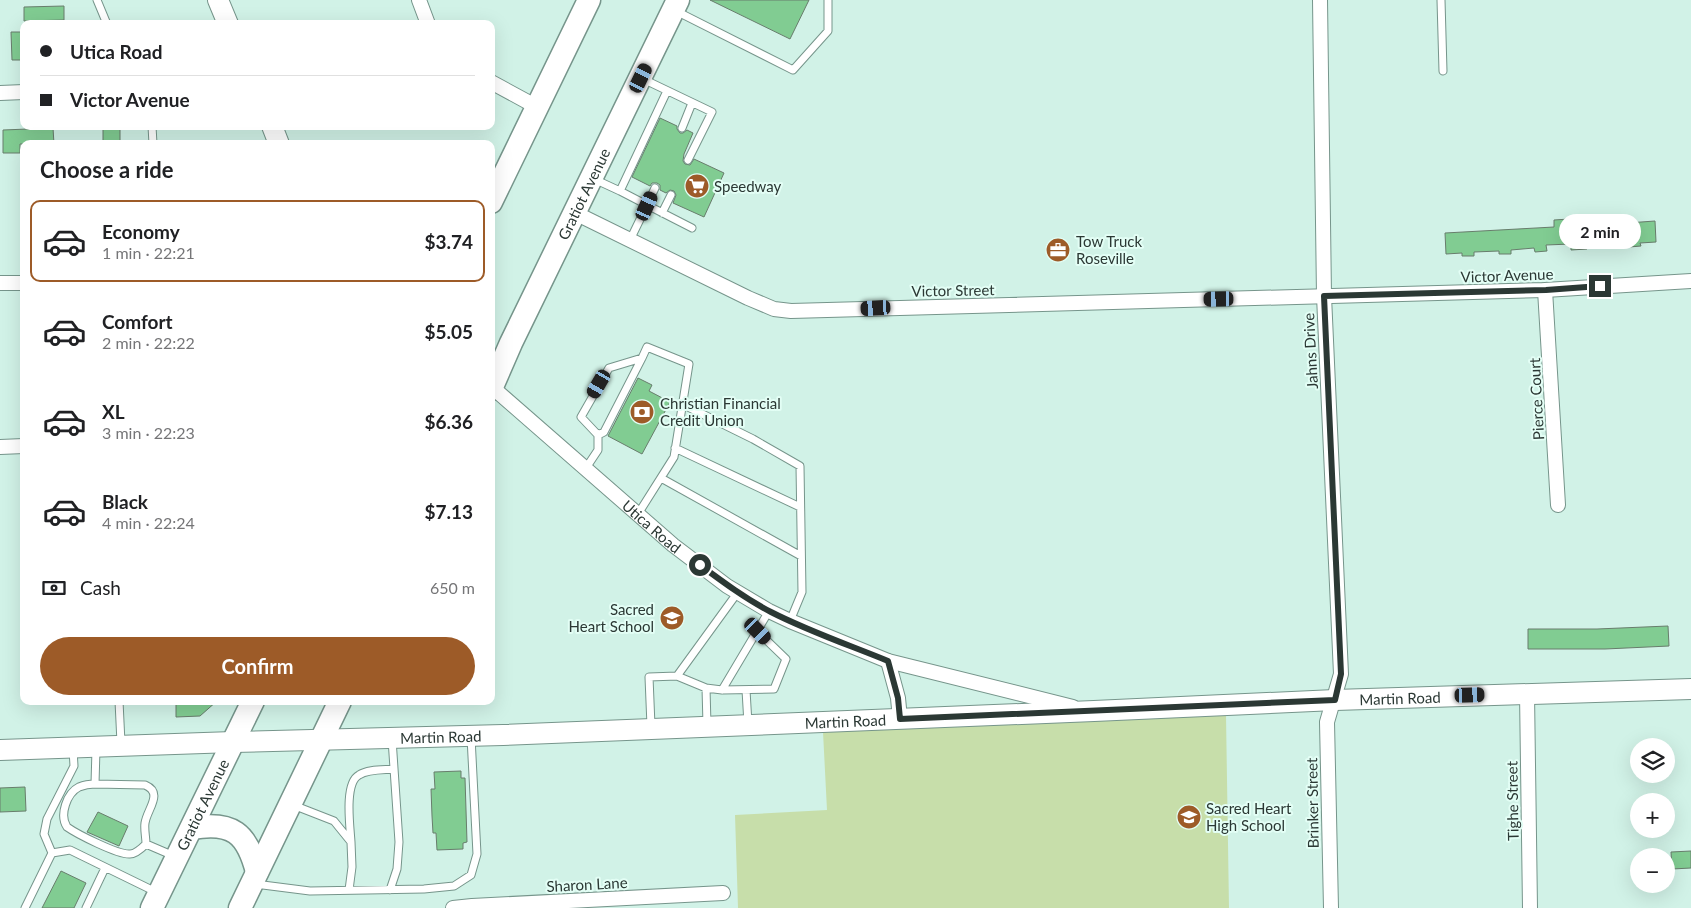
<!DOCTYPE html>
<meta charset="utf-8">
<style>
body{margin:0;font-family:Lato,sans-serif;background:#f2f2f2;color:#202124;height:100vh;display:flex;flex-direction:column;font-size:19px;white-space:nowrap}
*{box-sizing:border-box;margin:0}
p{font-size:16px;color:#757577}
.icon{flex:none;width:28px;height:28px;fill:none;stroke:currentColor;stroke-width:2;stroke-linecap:round;stroke-linejoin:round}
.map{position:relative;flex:1;overflow:hidden}
.drawer{position:absolute;left:20px;top:140px;width:475px;height:565px;display:flex;flex-direction:column;background:#fff;border-radius:10px;box-shadow:0 5px 20px #0002}
.drawer>*{flex:none}
.guide{position:absolute;left:20px;top:20px;width:475px;height:110px;border-radius:10px;box-shadow:0 5px 20px #0002;display:grid;align-content:center;height:110px;padding:0 20px;background:#fff}
.controls{position:absolute;left:1630px;top:738px;display:grid;gap:10px}
.controls a{display:grid;place-items:center;width:45px;height:45px;border-radius:50%;background:#fff;box-shadow:0 5px 20px #0002;font-size:25px}
.end{position:absolute;width:22px;height:22px;margin:-11px;border:6px solid #2b3834;background:#fff;box-shadow:0 0 0 2px #fff}
.from{border-radius:50%}
.bubble{position:absolute;height:35px;border-radius:18px;background:#fff;box-shadow:0 5px 20px #0002;font-size:16px;font-weight:700;line-height:35px;text-align:center}
.car{position:absolute;width:15px;height:30px;margin:-15px -8px;border-radius:6px;box-shadow:0 0 4px 1px #0007;background:linear-gradient(#222 24%,#8ab4d8 0 40%,#222 0 76%,#8ab4d8 0 86%,#222 0)}
.guide b{display:flex;align-items:center;gap:18px;height:48px;font-size:19px}
.guide b+b{border-top:1px solid #e0e0e0}
.guide i{width:12px;height:12px;background:#202124}
ul{padding:0;list-style:none}
li{display:flex;align-items:center;gap:15px;height:82px;margin:0 10px 8px;padding:0 10px;border:2px solid transparent;border-radius:10px}
li div{flex:1}
li b{display:block;font-size:19px}
li em{font-style:normal;font-weight:700}
li.selected{border-color:#9d5b28}
li>.icon{width:45px;height:45px;stroke-width:1.5}
h2{padding:0 20px;font-size:22px;line-height:60px}
.pay{display:flex;align-items:center;gap:12px;height:55px;padding:0 20px;font-size:19px}
.pay p{margin-inline-start:auto}
.primary-button{display:flex;gap:10px;margin-top:auto;padding:10px 20px}
.primary-button a{flex:1;height:58px;border-radius:30px;background:#9d5b28;color:#fff;font-size:20px;font-weight:700;line-height:58px;text-align:center}
.map>svg:first-child{display:block}
.green{fill:#c7deaa}
.building{fill:#81cc92;stroke:#687d6c}
.lines{fill:none;stroke-linecap:round;stroke-linejoin:round}
.lane-casing{stroke:#76958b;stroke-width:9}
.street-casing{stroke:#76958b;stroke-width:16}
.secondary-casing{stroke:#76958b;stroke-width:22}
.primary-casing{stroke:#76958b;stroke-width:25}
.lane{stroke:#fff;stroke-width:7}
.street{stroke:#fff;stroke-width:14}
.secondary{stroke:#fff;stroke-width:20}
.primary{stroke:#fff;stroke-width:22}
.route{stroke:#2b3834;stroke-width:6}
.labels{text-anchor:middle;dominant-baseline:central;stroke-width:4;stroke-linejoin:round;paint-order:stroke}
.poi-label{font-size:15px;fill:#2b3834;stroke:#e3fef5;text-anchor:start}
.street-label{font-size:15px;fill:#2b3834;stroke:#e3fef5}
</style>
<div class="map">
<svg width="1691" height="908" viewBox="0 0 1691 908">
<rect width="100%" height="100%" fill="#d1f2e7"/>
<path class="green" d="M 1226,715 L 1229,908 L 738,908 L 735,815 L 827,810 L 823,732 Z"/>
<path class="building" d="M 710,0 L 809,0 L 790,39 Z
M 64,6 L 64,20 L 24,21 L 24,7 Z
M 11,32 L 24,32 L 24,60 L 12,60 Z
M 660,118 L 677,126 L 677,129 L 680,133 L 683,133 L 687,130 L 693,133 L 684,154 L 683,161 L 685,164 L 690,165 L 694,159 L 724,173 L 704,217 L 673,203 L 676,195 L 674,191 L 670,190 L 666,193 L 660,190 L 660,185 L 657,183 L 652,183 L 650,186 L 632,177 Z
M 103,126 L 120,126 L 120,144 L 103,144 Z
M 53,128 L 54,144 L 20,144 L 20,153 L 3,153 L 3,130 Z
M 1585,218 L 1586,226 L 1655,221 L 1656,242 L 1640,243 L 1641,246 L 1629,247 L 1629,244 L 1587,246 L 1587,249 L 1571,250 L 1571,244 L 1546,245 L 1547,251 L 1535,252 L 1534,248 L 1511,250 L 1511,254 L 1499,254 L 1499,251 L 1474,252 L 1474,256 L 1462,256 L 1462,253 L 1446,254 L 1445,233 L 1554,227 L 1554,220 Z
M 638,378 L 652,385 L 649,391 L 670,402 L 642,454 L 608,436 Z
M 1668,626 L 1669,646 L 1605,649 L 1528,649 L 1528,629 L 1597,629 Z
M 176,701 L 217,701 L 200,716 L 176,717 Z
M 461,771 L 461,778 L 465,778 L 467,842 L 463,843 L 463,849 L 437,850 L 436,833 L 433,833 L 432,816 L 431,789 L 435,789 L 434,772 Z
M 25,787 L 26,811 L 0,812 L 0,788 Z
M 98,812 L 128,826 L 119,846 L 87,832 Z
M 1691,851 L 1691,868 L 1672,869 L 1671,852 Z
M 61,871 L 86,883 L 74,908 L 42,908 Z"/>
<g class="lines">
<defs>
<path id="lane" d="M 97,0 L 107,24
M 1441,0 L 1443,71
M 676,11 L 793,70 L 828,31 L 828,0
M 643,79 L 712,112 L 688,160
M 152,126 L 153,144
M 682,128 L 692,103
M 594,179 L 620,191 L 667,91
M 620,191 L 647,205 L 655,188
M 662,213 L 671,195
M 630,240 L 647,205 L 692,228
M 682,404 L 753,439 L 800,466 L 802,592 L 790,621
M 598,435 L 604,432 L 642,358
M 675,448 L 800,507
M 586,468 L 598,450 L 598,435 L 581,417 L 609,368 L 642,358 L 647,347 L 689,364 L 674,457 L 638,514
M 661,478 L 801,556
M 738,592 L 677,676 L 706,688 L 722,690 L 774,689 L 786,659 L 757,631
M 706,688 L 707,725
M 722,690 L 769,611
M 746,690 L 748,724
M 119,701 L 121,743
M 651,726 L 649,677 L 677,676
M 96,749 L 95,784 L 145,785 C 164,793 147,809 145,823 C 144,830 146,837 146,844 L 174,856
M 95,784 C 90,784 84,785 79,787 C 67,793 59,815 67,827 C 77,834 118,855 130,854 C 136,854 142,848 146,844
M 293,805 L 334,821 L 351,842 L 352,867 L 349,890
M 351,842 C 350,826 344,783 359,775 C 368,769 383,770 394,769
M 52,853 L 44,834 L 47,819 L 74,766 L 73,749
M 255,884 L 310,891 L 424,889 L 454,886 L 471,875 L 477,854 L 471,737
M 390,890 L 397,869 L 399,842 L 392,739
M 25,908 L 52,853 L 70,850 L 156,892
M 86,908 L 105,868"/>
<g id="street">
<path d="M 419,0 L 428,24"/>
<path d="M 1320,0 L 1324,296 L 1341,674 L 1327,722 L 1331,908"/>
<path d="M 491,82 L 537,107"/>
<path d="M 0,93 L 24,92"/>
<path d="M 575,213 L 748,298 L 774,309 L 791,311 L 1545,290 L 1691,281"/>
<path d="M 0,283 L 24,283"/>
<path d="M 1545,290 L 1558,505"/>
<path id="s1" d="M 492,387 L 673,545 L 727,586 L 769,611 L 790,621 L 888,661 L 1073,707"/>
<path d="M 0,447 L 24,446"/>
<path d="M 888,661 L 898,698 L 900,719"/>
<path d="M 1527,693 L 1530,908"/>
<path d="M 453,908 L 472,906 L 723,893"/>
</g>
<g id="secondary">
<path d="M 218,0 L 228,24"/>
<path d="M 272,126 L 279,144"/>
<path id="s2" d="M 0,750 L 233,742 L 503,735 L 1094,711 L 1335,700 L 1691,689"/>
</g>
<g id="primary">
<path d="M 491,202 L 589,0"/>
<path id="s3" d="M 491,389 L 511,343 L 678,0"/>
<path d="M 192,828 C 232,821 247,833 257,872"/>
<path id="s4" d="M 152,908 L 253,701"/>
<path d="M 240,908 L 340,701"/>
</g>
</defs>
<use href="#lane" class="lane-casing"/>
<use href="#street" class="street-casing"/>
<use href="#secondary" class="secondary-casing"/>
<use href="#primary" class="primary-casing"/>
<use href="#lane" class="lane"/>
<use href="#street" class="street"/>
<use href="#secondary" class="secondary"/>
<use href="#primary" class="primary"/>
</g>
<g class="lines">
<path class="route" d="M 700,565 C 723,582 746,599 771,612 C 808,631 849,645 888,661 L 898,698 L 900,719 L 1335,700 L 1341,674 L 1324,296 L 1546,290 L 1600,286"/>
</g>
<defs>
<symbol id="supermarket-disc" viewBox="-11 -11 22 22"><circle r="9.5" fill="#9d5b28" stroke="#e3fef5"/><path d="M-6-5.5h2.5l.6 2H6L4.5 2H-2.5L-4.4-4H-6ZM-1.5 3.2a1.3 1.3 0 1 0 .1 0ZM3 3.2a1.3 1.3 0 1 0 .1 0Z" fill="#fff"/></symbol>
<symbol id="office-disc" viewBox="-11 -11 22 22"><circle r="9.5" fill="#9d5b28" stroke="#e3fef5"/><path d="M-6-3h4V-5.5h4V-3h4V5H-6ZM-1-4.5V-3h2v-1.5ZM-6 0V1H6V0Z" fill="#fff"/></symbol>
<symbol id="bank-disc" viewBox="-11 -11 22 22"><circle r="9.5" fill="#9d5b28" stroke="#e3fef5"/><path d="M-6-4H6V4H-6ZM0-2.3a2.3 2.3 0 1 0 0 4.6a2.3 2.3 0 1 0 0-4.6Z" fill="#fff"/></symbol>
<symbol id="school-disc" viewBox="-11 -11 22 22"><circle r="9.5" fill="#9d5b28" stroke="#e3fef5"/><path d="M0-5L7-2L0 1L-7-2ZM-4 1L0 2.5L4 1V4Q0 6-4 4Z" fill="#fff"/></symbol>
</defs>
<g fill-rule="evenodd">
<use href="#supermarket-disc" x="683" y="172" width="28" height="28"/>
<use href="#office-disc" x="1044" y="236" width="28" height="28"/>
<use href="#bank-disc" x="628" y="398" width="28" height="28"/>
<use href="#school-disc" x="658" y="604" width="28" height="28"/>
<use href="#school-disc" x="1175" y="803" width="28" height="28"/>
</g>
<g class="labels">
<g class="poi-label">
<text x="714" y="186">Speedway</text>
<text x="1076" y="241">Tow Truck<tspan x="1076" dy="17">Roseville</tspan></text>
<text x="660" y="403">Christian Financial<tspan x="660" dy="17">Credit Union</tspan></text>
<text x="654" y="609" text-anchor="end">Sacred<tspan x="654" dy="17">Heart School</tspan></text>
<text x="1206" y="808">Sacred Heart<tspan x="1206" dy="17">High School</tspan></text>
</g>
<g class="street-label">
<text stroke="none"><textPath href="#s3" startOffset="216">Gratiot Avenue</textPath></text>
<text transform="translate(1507 275) rotate(-2)">Victor Avenue</text>
<text transform="translate(953 290) rotate(-1)">Victor Street</text>
<text transform="translate(1310 351) rotate(-93)">Jahns Drive</text>
<text transform="translate(1536 399) rotate(-93)">Pierce Court</text>
<text stroke="none"><textPath href="#s1" startOffset="212">Utica Road</textPath></text>
<text stroke="none"><textPath href="#s2" startOffset="1401">Martin Road</textPath></text>
<text stroke="none"><textPath href="#s2" startOffset="846">Martin Road</textPath></text>
<text stroke="none"><textPath href="#s2" startOffset="441">Martin Road</textPath></text>
<text transform="translate(1512 801) rotate(-91)">Tighe Street</text>
<text transform="translate(1312 803) rotate(-91)">Brinker Street</text>
<text stroke="none"><textPath href="#s4" startOffset="115">Gratiot Avenue</textPath></text>
<text transform="translate(587 884) rotate(-3)">Sharon Lane</text>
</g>
</g>
</svg>
<div class="controls">
<a><svg class="icon" aria-label="layers" viewBox="0 0 24 24"><path d="M12 4l9 5-9 5-9-5zM3 14l9 5 9-5"/></svg></a>
<a>+</a>
<a>−</a>
</div>
<i class="end from" style="left:700px;top:565px"></i>
<i class="end" style="left:1600px;top:286px"></i>
<div class="bubble" style="left:1559px;top:214px;width:82px">2 min</div>
<i class="car" style="left:641px;top:78px;rotate:26deg"></i>
<i class="car" style="left:647px;top:206px;rotate:24deg"></i>
<i class="car" style="left:1219px;top:299px;rotate:269deg"></i>
<i class="car" style="left:876px;top:308px;rotate:267deg"></i>
<i class="car" style="left:599px;top:384px;rotate:210deg"></i>
<i class="car" style="left:758px;top:631px;rotate:135deg"></i>
<i class="car" style="left:1470px;top:695px;rotate:88deg"></i>
<div class="guide">
<b><i class="from"></i>Utica Road</b>
<b><i></i>Victor Avenue</b>
</div>
<section class="drawer">
<h2>Choose a ride</h2>
<ul>
<li class="selected"><svg class="icon" aria-label="car" viewBox="0 0 24 24"><path d="M5 17H2v-5l4-1 3-4h7l3 4 3 1v5h-3M9 17h6M6 11h13"/><circle cx="7" cy="17" r="2"/><circle cx="17" cy="17" r="2"/></svg><div><b>Economy</b><p>1 min · 22:21</p></div><em>$3.74</em></li>
<li><svg class="icon" aria-label="car" viewBox="0 0 24 24"><path d="M5 17H2v-5l4-1 3-4h7l3 4 3 1v5h-3M9 17h6M6 11h13"/><circle cx="7" cy="17" r="2"/><circle cx="17" cy="17" r="2"/></svg><div><b>Comfort</b><p>2 min · 22:22</p></div><em>$5.05</em></li>
<li><svg class="icon" aria-label="car" viewBox="0 0 24 24"><path d="M5 17H2v-5l4-1 3-4h7l3 4 3 1v5h-3M9 17h6M6 11h13"/><circle cx="7" cy="17" r="2"/><circle cx="17" cy="17" r="2"/></svg><div><b>XL</b><p>3 min · 22:23</p></div><em>$6.36</em></li>
<li><svg class="icon" aria-label="car" viewBox="0 0 24 24"><path d="M5 17H2v-5l4-1 3-4h7l3 4 3 1v5h-3M9 17h6M6 11h13"/><circle cx="7" cy="17" r="2"/><circle cx="17" cy="17" r="2"/></svg><div><b>Black</b><p>4 min · 22:24</p></div><em>$7.13</em></li>
</ul>
<div class="pay"><svg class="icon" aria-label="cash" viewBox="0 0 24 24"><path d="M3 7h18v10H3z"/><circle cx="12" cy="12" r="2"/></svg>Cash<p>650 m</p></div>
<div class="primary-button"><a>Confirm</a></div>
</section>
</div>
